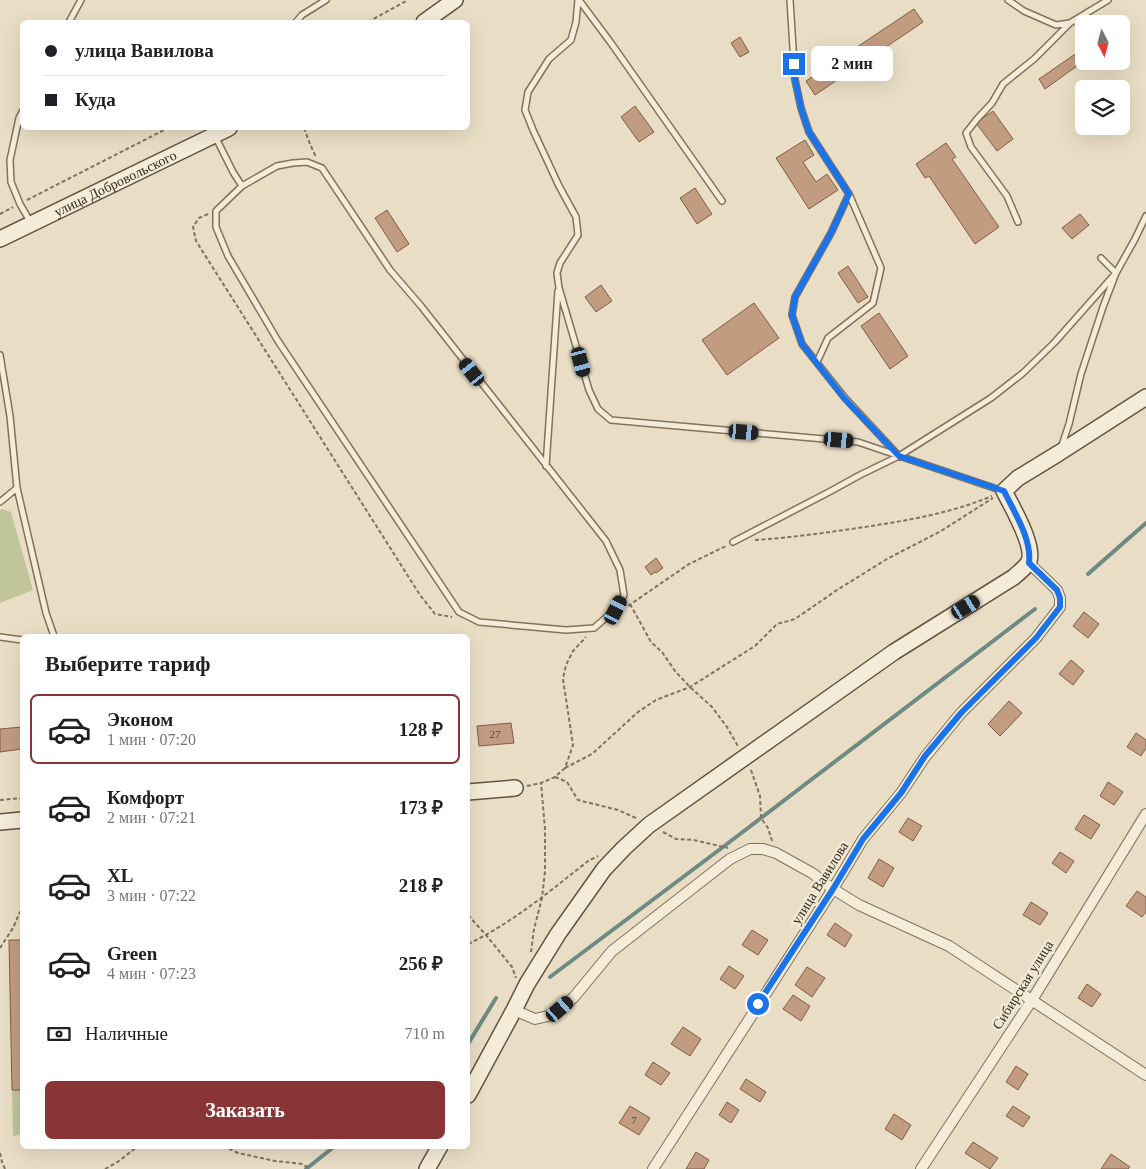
<!DOCTYPE html>
<html lang="ru">
<meta charset="utf-8">
<style>
body{margin:0;font-family:"Times New Roman",serif;background:#f2f2f2;color:#202124;height:100vh;display:flex;flex-direction:column;font-size:19px;white-space:nowrap}
*{box-sizing:border-box;margin:0}
p{font-size:16px;color:#757577}
.icon{flex:none;width:28px;height:28px;fill:none;stroke:currentColor;stroke-width:2;stroke-linecap:round;stroke-linejoin:round}
.map{position:relative;flex:1;overflow:hidden}
.drawer{position:absolute;left:20px;top:634px;width:450px;height:515px;display:flex;flex-direction:column;background:#fff;border-radius:8px;box-shadow:0 5px 20px #0002}
.drawer>*{flex:none}
.top-card{position:absolute;left:20px;top:20px;width:450px;height:110px;border-radius:8px;box-shadow:0 5px 20px #0002;display:grid;align-content:center;height:110px;padding:0 25px;background:#fff}
.needle{width:32px;rotate:174deg}
.controls{position:absolute;left:1075px;top:15px;display:grid;gap:10px}
.controls a{display:grid;place-items:center;width:55px;height:55px;border-radius:8px;background:#fff;box-shadow:0 5px 20px #0002;font-size:25px}
.end{position:absolute;width:22px;height:22px;margin:-11px;border:6px solid #1a73e8;background:#fff;box-shadow:0 0 0 2px #fff}
.from{border-radius:50%}
.bubble{position:absolute;height:35px;border-radius:8px;background:#fff;box-shadow:0 5px 20px #0002;font-size:16px;font-weight:800;line-height:35px;text-align:center}
.car{position:absolute;width:15px;height:30px;margin:-15px -8px;border-radius:6px;box-shadow:0 0 4px 1px #0007;background:linear-gradient(#222 24%,#8ab4d8 0 40%,#222 0 76%,#8ab4d8 0 86%,#222 0)}
.top-card b{display:flex;align-items:center;gap:18px;height:48px;font-size:19px}
.top-card b+b{border-top:1px solid #e0e0e0}
.top-card i{width:12px;height:12px;background:#202124}
ul{padding:0;list-style:none}
li{display:flex;align-items:center;gap:15px;height:70px;margin:0 10px 8px;padding:0 15px;border:2px solid transparent;border-radius:8px}
li div{flex:1}
li b{display:block;font-size:19px}
li em{font-style:normal;font-weight:800}
li.current{border-color:#893535}
li>.icon{width:45px;height:45px;stroke-width:1.5}
h2{padding:0 25px;font-size:22px;line-height:60px}
.pay{display:flex;align-items:center;gap:12px;height:55px;padding:0 25px;font-size:19px}
.pay p{margin-inline-start:auto}
.button{display:flex;gap:10px;margin-top:auto;padding:10px 25px}
.button a{flex:1;height:58px;border-radius:8px;background:#893535;color:#fff;font-size:20px;font-weight:800;line-height:58px;text-align:center}
.map>svg:first-child{display:block}
.green{fill:#c0c59b}
.lines{fill:none;stroke-linecap:round;stroke-linejoin:round}
.stream{stroke:#6e8a83;stroke-width:4}
.building{fill:#c29c80;stroke:#7e5d46}
.lane-casing{stroke:#81715d;stroke-width:8}
.street-casing{stroke:#81715d;stroke-width:12}
.secondary-casing{stroke:#635241;stroke-width:18}
.path{stroke:#81715d;stroke-width:2;stroke-dasharray:4 2.5;stroke-linecap:butt}
.lane{stroke:#f4ecd8;stroke-width:5}
.street{stroke:#f4ecd8;stroke-width:10}
.secondary{stroke:#f4ecd8;stroke-width:15}
.route{stroke:#1a73e8;stroke-width:6}
.labels{text-anchor:middle;dominant-baseline:central;stroke-width:5;stroke-linejoin:round;paint-order:stroke}
.number-label{font-size:11px;fill:#574638}
.street-label{font-size:14px;fill:#332920;stroke:#f1e9d4}
</style>
<div class="map">
<svg width="1146" height="1169" viewBox="0 0 1146 1169">
<rect width="100%" height="100%" fill="#e9dec5"/>
<path class="green" d="M 2,509 L 11,512 L 33,590 L 0,603 L 0,510 Z
M 12,1090 L 22,1090 L 22,1134 L 13,1136 Z"/>
<g class="lines">
<path class="stream" d="M 1088,574 L 1146,523
M 550,977 L 723,847 L 1035,609
M 468,1044 L 496,998
M 306,1169 L 335,1146"/>
</g>
<path class="building" d="M 914,9 L 923,22 L 815,95 L 806,81 Z
M 740,37 L 749,52 L 740,57 L 731,43 Z
M 1084,48 L 1084,61 L 1045,89 L 1039,79 Z
M 635,106 L 654,132 L 639,142 L 621,117 Z
M 993,111 L 1013,139 L 997,151 L 976,123 Z
M 805,140 L 814,155 L 803,162 L 816,182 L 827,174 L 838,190 L 809,209 L 776,158 Z
M 946,143 L 956,157 L 952,159 L 999,227 L 975,244 L 929,176 L 925,178 L 916,164 Z
M 695,188 L 712,214 L 697,224 L 680,198 Z
M 387,210 L 409,244 L 397,252 L 375,218 Z
M 1080,214 L 1089,225 L 1072,239 L 1062,228 Z
M 848,266 L 868,297 L 858,303 L 838,273 Z
M 601,285 L 612,301 L 596,312 L 585,297 Z
M 754,303 L 779,338 L 727,375 L 702,340 Z
M 879,313 L 908,356 L 890,369 L 861,326 Z
M 656,558 L 663,568 L 656,573 L 655,572 L 651,575 L 645,567 Z
M 1084,612 L 1099,624 L 1088,638 L 1073,626 Z
M 1071,660 L 1084,671 L 1073,685 L 1059,674 Z
M 1009,701 L 1022,713 L 1000,736 L 988,724 Z
M 511,723 L 514,743 L 479,746 L 477,726 Z
M 22,727 L 22,749 L 0,752 L 0,729 Z
M 1136,733 L 1146,740 L 1146,748 L 1141,756 L 1127,747 Z
M 1108,782 L 1123,792 L 1114,805 L 1100,796 Z
M 1084,815 L 1100,825 L 1091,839 L 1075,829 Z
M 908,818 L 922,826 L 913,841 L 899,832 Z
M 1060,852 L 1074,861 L 1066,873 L 1052,863 Z
M 879,859 L 894,868 L 883,887 L 868,878 Z
M 1137,891 L 1146,897 L 1146,912 L 1142,917 L 1126,906 Z
M 1031,902 L 1048,913 L 1040,925 L 1023,915 Z
M 835,923 L 852,935 L 845,947 L 827,935 Z
M 752,930 L 768,940 L 758,955 L 742,945 Z
M 9,940 L 22,940 L 22,1090 L 12,1090 Z
M 729,966 L 744,976 L 735,989 L 720,979 Z
M 807,967 L 825,978 L 812,997 L 795,985 Z
M 1087,984 L 1101,994 L 1092,1007 L 1078,998 Z
M 793,995 L 810,1006 L 801,1021 L 783,1009 Z
M 683,1027 L 701,1039 L 690,1056 L 671,1044 Z
M 653,1062 L 670,1073 L 661,1085 L 645,1075 Z
M 1016,1066 L 1028,1074 L 1018,1090 L 1006,1082 Z
M 746,1079 L 766,1092 L 760,1102 L 740,1089 Z
M 727,1102 L 739,1110 L 731,1123 L 719,1115 Z
M 630,1106 L 650,1118 L 639,1135 L 619,1123 Z
M 1013,1106 L 1030,1117 L 1023,1127 L 1006,1116 Z
M 894,1114 L 911,1125 L 902,1140 L 885,1129 Z
M 973,1142 L 998,1158 L 990,1169 L 965,1153 Z
M 696,1152 L 709,1160 L 704,1169 L 686,1169 Z
M 1111,1154 L 1130,1167 L 1128,1169 L 1101,1169 Z"/>
<g class="lines">
<defs>
<path id="lane" d="M 578,0 L 576,22 L 571,40 L 549,59 L 528,92 L 525,110 L 533,130 L 559,186 L 576,217 L 578,235 L 560,263 L 557,273 L 559,288 L 589,390 L 598,409 L 611,420 L 858,442 L 1003,491
M 579,0 L 611,43 L 722,201
M 790,0 L 795,80 L 801,108 L 809,132 L 849,194 L 881,268 L 873,303 L 828,338 L 817,362
M 1008,0 L 1024,11 L 1056,25 L 1070,23 L 1108,0
M 69,22 L 81,0
M 296,22 L 302,15 L 326,0
M 22,112 L 19,118 L 10,160 L 11,182 L 20,204 L 31,223
M 215,136 L 233,172 L 242,186
M 307,162 L 322,168 L 390,270 L 421,306 L 606,541 L 620,570 L 624,595 L 616,609 L 594,628 L 566,630 L 479,622 L 459,612 L 278,341 L 228,256 L 216,227 L 216,211 L 242,186 L 277,166 L 293,163 Z
M 849,194 L 831,233 L 795,297 L 792,315 L 802,344 L 845,398 L 898,455
M 1018,222 L 1007,196 L 971,147 L 966,133 L 977,119 L 992,103 L 1003,84 L 1034,59 L 1070,23
M 0,355 L 10,416 L 17,488 L 0,502
M 1061,448 L 1069,424 L 1081,374 L 1103,307 L 1116,273 L 1135,239 L 1146,216
M 546,466 L 558,291
M 17,488 L 46,613 L 54,636
M 733,542 L 829,492 L 860,475 L 899,456 L 991,398 L 1023,373 L 1055,342 L 1116,273 L 1101,258
M 0,637 L 22,640"/>
<path id="street" d="M 514,1010 L 535,1019 L 548,1016 L 561,1009 L 574,997 L 612,951 L 730,859 L 750,849 L 763,849 L 776,853 L 812,873 L 833,889 L 859,905 L 949,946 L 1146,1075
M 653,1169 L 833,889 L 863,839 L 901,793 L 925,757 L 961,713 L 1036,638 L 1060,607 L 1060,598 L 1057,590 L 1029,563
M 921,1169 L 1032,1000 L 1146,814"/>
<g id="secondary">
<path d="M 424,22 L 455,0"/>
<path id="s1" d="M 0,239 L 229,128"/>
<path d="M 468,792 L 515,788"/>
<path d="M 0,822 L 22,820"/>
<path d="M 468,1095 L 514,1010 L 527,984 L 558,934 L 604,869 L 624,848 L 649,825 L 894,652 L 1014,577 C 1018,573 1025,568 1028,563 C 1037,549 1011,505 1004,491 L 1018,478 L 1059,453 L 1146,397"/>
<path d="M 427,1169 L 440,1146"/>
</g>
</defs>
<use href="#lane" class="lane-casing"/>
<use href="#street" class="street-casing"/>
<use href="#secondary" class="secondary-casing"/>
<path class="path" d="M 368,22 L 408,0
M 304,128 L 310,144 L 316,157
M 27,200 L 168,128
M 0,214 L 13,207
M 208,214 L 199,218 L 193,227 L 196,241 L 420,595 L 435,614 L 452,617
M 755,540 C 789,538 823,533 858,528 C 904,521 949,514 992,496
M 630,604 L 651,642 L 662,652 L 675,671 L 690,687 L 712,707 L 727,727 L 738,746
M 628,606 L 689,564 L 726,546
M 565,768 L 592,754 L 638,712 L 656,700 L 690,687 L 755,646 L 777,624 L 795,619 L 837,590 L 887,559 L 941,531 L 993,498
M 751,770 L 760,796 L 761,818 L 768,828 L 772,841
M 555,777 L 567,782 L 578,800 L 618,810 L 636,818
M 527,786 L 541,783 L 555,777 L 565,768 L 573,745 L 563,679 L 566,665 L 573,651 L 586,637
M 0,800 L 22,798
M 663,832 L 676,839 L 694,840 L 728,848
M 468,915 L 486,935 L 512,967 L 516,978
M 468,944 C 512,923 549,892 588,861 L 598,856
M 0,948 L 13,928 L 20,912 L 22,910
M 531,952 L 534,929 L 542,898 L 545,871 L 545,829 L 541,783
M 223,1146 L 238,1153 L 275,1161 L 303,1164 L 309,1169
M 0,1153 L 2,1162 L 5,1169
M 105,1169 L 119,1161 L 138,1146"/>
<use href="#lane" class="lane"/>
<use href="#street" class="street"/>
<use href="#secondary" class="secondary"/>
</g>
<g class="lines">
<path class="route" d="M 758,1004 L 833,889 L 863,839 L 901,793 L 925,756 L 961,713 L 1036,638 L 1060,607 L 1060,598 L 1057,590 L 1029,563 C 1032,539 1014,512 1004,491 L 899,456 L 844,398 L 802,344 L 792,315 L 795,297 L 831,233 L 849,194 L 809,132 L 801,108 L 795,80 L 794,64"/>
</g>
<g class="labels">
<g class="number-label">
<text x="495" y="734">27</text>
<text x="634" y="1120">7</text>
</g>
<g class="street-label">
<text stroke="none"><textPath href="#s1" startOffset="128">улица Добровольского</textPath></text>
<text transform="translate(820 883) rotate(-58)">улица Вавилова</text>
<text transform="translate(1023 985) rotate(-58)">Сибирская улица</text>
</g>
</g>
</svg>
<div class="controls">
<a><svg class="needle" viewBox="-14 -14 28 28"><path d="M0-13l5 13h-10z" fill="#e53935"/><path d="M0 13l5-13h-10z" fill="#757577"/></svg></a>
<a><svg class="icon" aria-label="layers" viewBox="0 0 24 24"><path d="M12 4l9 5-9 5-9-5zM3 14l9 5 9-5"/></svg></a>
</div>
<i class="end from" style="left:758px;top:1004px"></i>
<i class="end" style="left:794px;top:64px"></i>
<div class="bubble" style="left:811px;top:46px;width:82px">2 мин</div>
<i class="car" style="left:581px;top:362px;rotate:165deg"></i>
<i class="car" style="left:472px;top:372px;rotate:322deg"></i>
<i class="car" style="left:744px;top:432px;rotate:95deg"></i>
<i class="car" style="left:839px;top:440px;rotate:95deg"></i>
<i class="car" style="left:966px;top:607px;rotate:59deg"></i>
<i class="car" style="left:616px;top:610px;rotate:27deg"></i>
<i class="car" style="left:560px;top:1009px;rotate:49deg"></i>
<div class="top-card">
<b><i class="from"></i>улица Вавилова</b>
<b><i></i>Куда</b>
</div>
<section class="drawer">
<h2>Выберите тариф</h2>
<ul>
<li class="current"><svg class="icon" aria-label="car" viewBox="0 0 24 24"><path d="M5 17H2v-5l4-1 3-4h7l3 4 3 1v5h-3M9 17h6M6 11h13"/><circle cx="7" cy="17" r="2"/><circle cx="17" cy="17" r="2"/></svg><div><b>Эконом</b><p>1 мин · 07:20</p></div><em>128 ₽</em></li>
<li><svg class="icon" aria-label="car" viewBox="0 0 24 24"><path d="M5 17H2v-5l4-1 3-4h7l3 4 3 1v5h-3M9 17h6M6 11h13"/><circle cx="7" cy="17" r="2"/><circle cx="17" cy="17" r="2"/></svg><div><b>Комфорт</b><p>2 мин · 07:21</p></div><em>173 ₽</em></li>
<li><svg class="icon" aria-label="car" viewBox="0 0 24 24"><path d="M5 17H2v-5l4-1 3-4h7l3 4 3 1v5h-3M9 17h6M6 11h13"/><circle cx="7" cy="17" r="2"/><circle cx="17" cy="17" r="2"/></svg><div><b>XL</b><p>3 мин · 07:22</p></div><em>218 ₽</em></li>
<li><svg class="icon" aria-label="car" viewBox="0 0 24 24"><path d="M5 17H2v-5l4-1 3-4h7l3 4 3 1v5h-3M9 17h6M6 11h13"/><circle cx="7" cy="17" r="2"/><circle cx="17" cy="17" r="2"/></svg><div><b>Green</b><p>4 мин · 07:23</p></div><em>256 ₽</em></li>
</ul>
<div class="pay"><svg class="icon" aria-label="cash" viewBox="0 0 24 24"><path d="M3 7h18v10H3z"/><circle cx="12" cy="12" r="2"/></svg>Наличные<p>710 m</p></div>
<div class="button"><a>Заказать</a></div>
</section>
</div>
